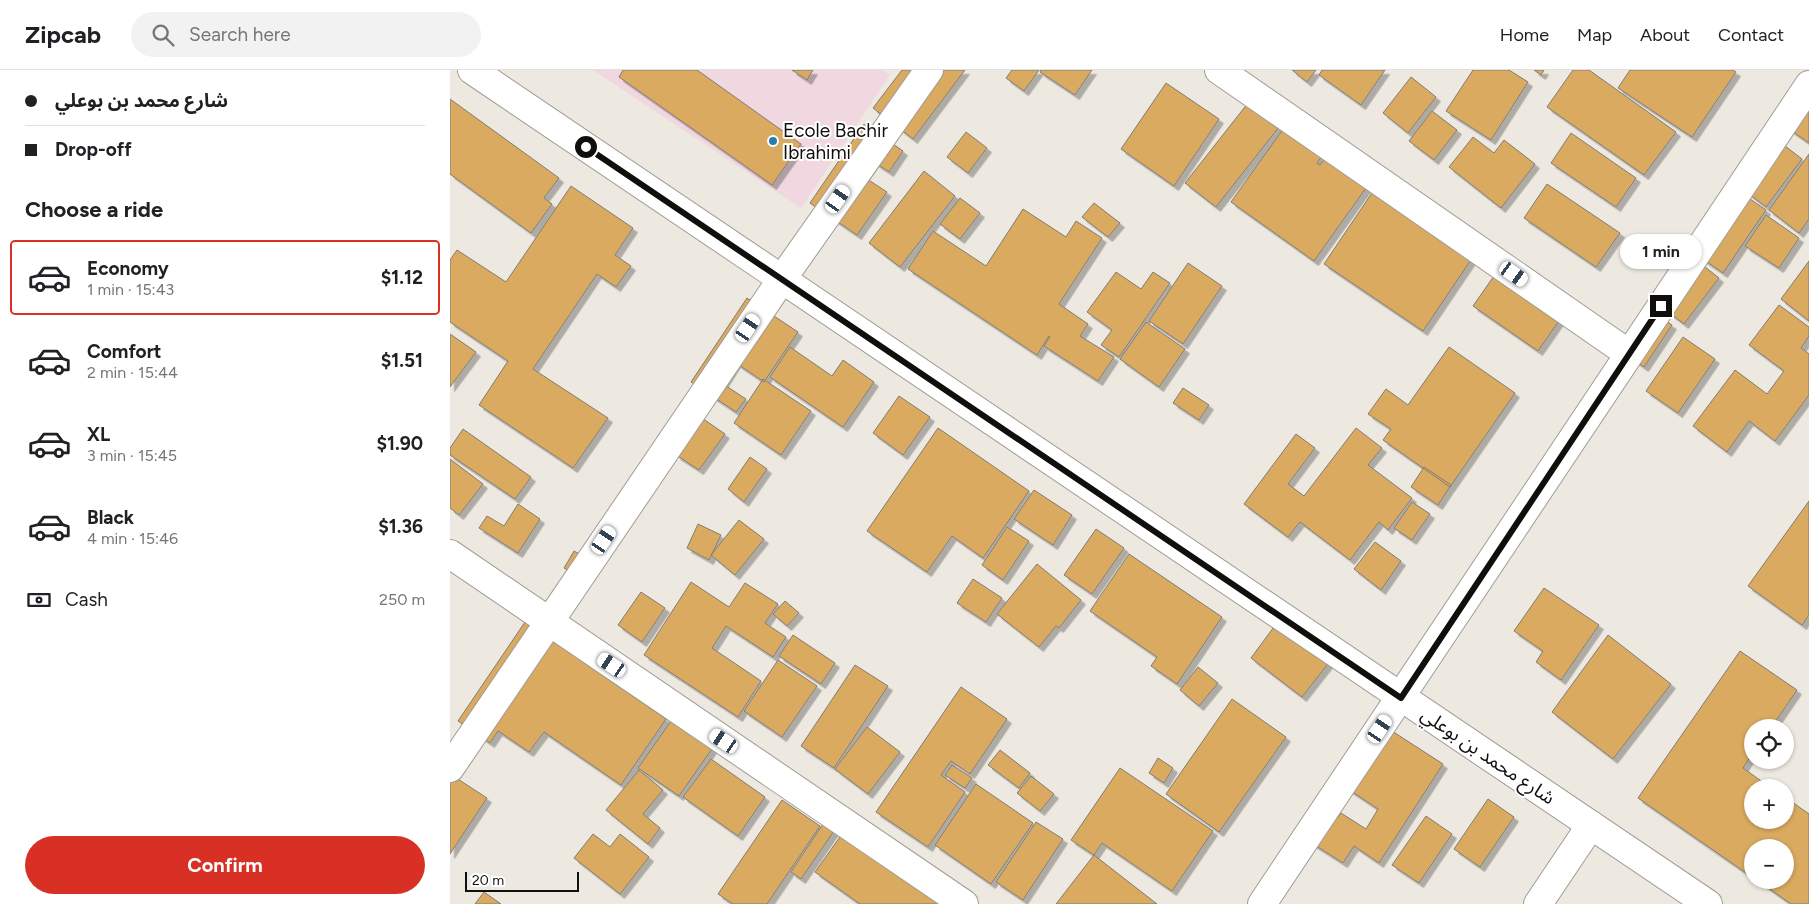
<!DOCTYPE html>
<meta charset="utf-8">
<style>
body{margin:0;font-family:Figtree,"Noto Sans Arabic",sans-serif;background:#f2f2f2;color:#202124;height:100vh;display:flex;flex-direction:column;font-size:19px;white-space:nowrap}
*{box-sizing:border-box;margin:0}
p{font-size:16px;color:#757577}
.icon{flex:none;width:28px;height:28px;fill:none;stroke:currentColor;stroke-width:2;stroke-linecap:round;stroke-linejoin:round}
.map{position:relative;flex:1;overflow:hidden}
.side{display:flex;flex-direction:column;background:#fff;width:450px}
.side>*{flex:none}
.guide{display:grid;align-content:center;height:110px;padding:0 25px;background:#fff}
.tools{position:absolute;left:1294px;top:649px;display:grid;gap:10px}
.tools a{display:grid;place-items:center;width:50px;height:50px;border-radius:50%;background:#fff;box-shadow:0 1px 4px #0004;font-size:25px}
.scale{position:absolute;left:15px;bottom:12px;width:114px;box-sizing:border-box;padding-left:5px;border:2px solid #100f0c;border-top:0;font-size:14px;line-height:18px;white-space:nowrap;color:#100f0c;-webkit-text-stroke:4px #fff;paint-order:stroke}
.end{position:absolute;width:22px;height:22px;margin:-11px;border:6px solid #100f0c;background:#fff;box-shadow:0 0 0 2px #fff}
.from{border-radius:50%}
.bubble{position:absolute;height:35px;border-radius:18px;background:#fff;box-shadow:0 1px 4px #0004;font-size:16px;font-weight:700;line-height:35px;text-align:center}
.car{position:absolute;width:15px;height:30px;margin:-15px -8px;border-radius:6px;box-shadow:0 0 4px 1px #0007;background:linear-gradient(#fff 24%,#345 0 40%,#fff 0 76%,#345 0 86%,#fff 0)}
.guide b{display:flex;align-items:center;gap:18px;height:48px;font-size:19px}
.guide b+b{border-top:1px solid #e0e0e0}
.guide i{width:12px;height:12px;background:#202124}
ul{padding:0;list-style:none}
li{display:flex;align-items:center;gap:15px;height:75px;margin:0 10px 8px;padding:0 15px;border:2px solid transparent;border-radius:5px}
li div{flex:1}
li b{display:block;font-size:19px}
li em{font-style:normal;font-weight:700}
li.selected{border-color:#d93025}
li>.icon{width:45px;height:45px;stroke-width:1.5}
h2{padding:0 25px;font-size:22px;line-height:60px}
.pay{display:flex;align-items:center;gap:12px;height:55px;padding:0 25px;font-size:19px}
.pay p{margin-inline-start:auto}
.button{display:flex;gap:10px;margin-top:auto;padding:10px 25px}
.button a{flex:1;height:58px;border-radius:30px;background:#d93025;color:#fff;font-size:20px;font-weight:700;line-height:58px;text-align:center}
header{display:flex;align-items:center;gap:30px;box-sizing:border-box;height:70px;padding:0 25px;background:#fff;border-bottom:1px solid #e0e0e0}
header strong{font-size:24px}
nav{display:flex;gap:28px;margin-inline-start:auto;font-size:18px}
.search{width:350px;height:45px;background:#f2f2f2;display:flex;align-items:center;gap:12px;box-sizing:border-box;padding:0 18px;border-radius:28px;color:#757577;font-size:19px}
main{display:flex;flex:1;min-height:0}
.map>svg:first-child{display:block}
.education{fill:#f0d7e0}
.building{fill:#d9aa5e;stroke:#817c75;filter:url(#shadow)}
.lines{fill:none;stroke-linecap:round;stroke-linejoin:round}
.minor-casing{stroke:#a29d95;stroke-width:30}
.primary-casing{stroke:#a29d95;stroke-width:30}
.minor{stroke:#fff;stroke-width:28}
.primary{stroke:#fff;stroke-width:28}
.route{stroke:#100f0c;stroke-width:6}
.poi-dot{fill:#297eae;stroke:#fff;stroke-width:2}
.labels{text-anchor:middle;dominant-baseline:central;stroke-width:4;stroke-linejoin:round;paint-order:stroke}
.poi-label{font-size:19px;fill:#100f0c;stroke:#fff;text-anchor:start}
.street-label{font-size:19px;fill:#100f0c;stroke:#fff}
</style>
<header>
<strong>Zipcab</strong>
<div class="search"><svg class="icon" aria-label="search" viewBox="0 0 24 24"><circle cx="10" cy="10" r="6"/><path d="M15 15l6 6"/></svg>Search here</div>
<nav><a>Home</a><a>Map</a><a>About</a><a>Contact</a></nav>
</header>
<main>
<section class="side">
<div class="guide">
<b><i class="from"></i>شارع محمد بن بوعلي</b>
<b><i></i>Drop-off</b>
</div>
<h2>Choose a ride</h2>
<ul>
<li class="selected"><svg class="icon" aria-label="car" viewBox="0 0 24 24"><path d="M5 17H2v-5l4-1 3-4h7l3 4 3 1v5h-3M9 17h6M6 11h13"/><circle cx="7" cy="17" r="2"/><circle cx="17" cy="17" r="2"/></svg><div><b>Economy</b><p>1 min · 15:43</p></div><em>$1.12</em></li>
<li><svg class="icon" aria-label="car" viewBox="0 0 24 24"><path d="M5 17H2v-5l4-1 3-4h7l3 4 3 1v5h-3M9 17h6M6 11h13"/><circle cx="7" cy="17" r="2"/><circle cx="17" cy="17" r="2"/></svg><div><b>Comfort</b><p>2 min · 15:44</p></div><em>$1.51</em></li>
<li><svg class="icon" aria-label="car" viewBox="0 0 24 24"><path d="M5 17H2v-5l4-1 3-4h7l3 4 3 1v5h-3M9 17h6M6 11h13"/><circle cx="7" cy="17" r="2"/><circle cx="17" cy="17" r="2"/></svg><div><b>XL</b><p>3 min · 15:45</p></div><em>$1.90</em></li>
<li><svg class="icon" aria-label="car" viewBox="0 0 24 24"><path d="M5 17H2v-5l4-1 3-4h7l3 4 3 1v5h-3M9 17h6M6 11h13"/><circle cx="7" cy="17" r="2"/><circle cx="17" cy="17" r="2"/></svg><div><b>Black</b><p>4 min · 15:46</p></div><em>$1.36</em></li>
</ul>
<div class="pay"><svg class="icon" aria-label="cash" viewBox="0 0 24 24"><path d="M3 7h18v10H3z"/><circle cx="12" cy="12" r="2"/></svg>Cash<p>250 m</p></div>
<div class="button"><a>Confirm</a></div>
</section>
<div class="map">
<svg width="1359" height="834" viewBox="0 0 1359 834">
<defs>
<filter id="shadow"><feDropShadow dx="4.5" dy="4.5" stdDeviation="0" flood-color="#0004"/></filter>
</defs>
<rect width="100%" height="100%" fill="#ede8e0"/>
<path class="education" d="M 143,0 L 433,0 L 440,5 L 351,138 Z"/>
<path class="building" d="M 173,0 L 247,0 L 351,74 L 322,115 L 169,7 Z
M 342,0 L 363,0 L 357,10 Z
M 452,0 L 515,0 L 463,69 L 423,38 Z
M 562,0 L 589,0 L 574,21 L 556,8 Z
M 591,0 L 642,0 L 625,25 L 590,2 Z
M 842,0 L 866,0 L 857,12 Z
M 872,0 L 935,0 L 911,35 L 869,5 Z
M 1023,0 L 1059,0 L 1078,12 L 1041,70 L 996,41 Z
M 1084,0 L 1094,0 L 1091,5 Z
M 1123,0 L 1139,0 L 1226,62 L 1194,105 L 1097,37 Z
M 1180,0 L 1283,0 L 1286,2 L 1242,67 L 1168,18 Z
M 961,7 L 986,27 L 958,63 L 933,43 Z
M 716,13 L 769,49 L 724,116 L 671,79 Z
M 809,19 L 840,43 L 766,137 L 735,113 Z
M 1359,20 L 1359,73 L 1329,52 Z
M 0,29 L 109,108 L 94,128 L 102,134 L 81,163 L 0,104 Z
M 982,41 L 1007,60 L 984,90 L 959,71 Z
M 841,48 L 879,76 L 867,93 L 870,95 L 885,75 L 926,104 L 864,191 L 781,132 Z
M 414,54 L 453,81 L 439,102 L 424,92 L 414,107 L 437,122 L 407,165 L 360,133 Z
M 516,62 L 537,78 L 518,103 L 497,87 Z
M 1121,63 L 1186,108 L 1166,137 L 1101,93 Z
M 1322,66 L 1352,89 L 1316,137 L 1286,114 Z
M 1023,67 L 1044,83 L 1054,70 L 1085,94 L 1051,138 L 999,97 Z
M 1359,84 L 1359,149 L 1349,163 L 1319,140 Z
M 474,101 L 505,126 L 450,197 L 419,173 Z
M 930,111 L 1029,178 L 973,261 L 874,194 Z
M 1097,114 L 1170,163 L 1146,197 L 1074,148 Z
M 121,116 L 183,158 L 165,185 L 181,196 L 166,217 L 147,204 L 83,299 L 158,348 L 123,398 L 29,335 L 58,291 L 0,252 L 0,190 L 7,180 L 56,212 Z
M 1284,118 L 1316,140 L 1273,203 L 1241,181 Z
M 510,128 L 530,143 L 510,169 L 490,154 Z
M 644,133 L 670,153 L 658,167 L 632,147 Z
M 573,139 L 616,167 L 626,151 L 652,168 L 609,234 L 638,254 L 630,266 L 664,287 L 648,311 L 594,276 L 600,267 L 599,266 L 587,285 L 458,199 L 483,161 L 536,196 Z
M 1316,145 L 1349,168 L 1329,198 L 1295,176 Z
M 1245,189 L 1269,208 L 1234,254 L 1209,235 Z
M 1359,191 L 1359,251 L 1331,229 Z
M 738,193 L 772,216 L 733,274 L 699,251 Z
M 1053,193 L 1118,238 L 1088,281 L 1023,236 Z
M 666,202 L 691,219 L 703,202 L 720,213 L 669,287 L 651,275 L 662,260 L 637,242 Z
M 297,228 L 348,262 L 314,312 L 286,293 L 273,314 L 296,329 L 286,342 L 241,312 Z
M 1329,235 L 1359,257 L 1359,266 L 1351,278 L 1359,284 L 1359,325 L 1325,371 L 1299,351 L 1277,382 L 1243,356 L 1285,300 L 1317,324 L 1334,301 L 1299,275 Z
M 1202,242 L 1222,255 L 1194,297 L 1174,283 Z
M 696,252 L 735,279 L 709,317 L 670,289 Z
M 0,264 L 26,282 L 0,317 Z
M 1233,267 L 1265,289 L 1228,343 L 1196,321 Z
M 340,277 L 382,306 L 393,290 L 424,312 L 393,357 L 320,307 Z
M 999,277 L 1065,323 L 1000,417 L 933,370 L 941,359 L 918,344 L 936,319 L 958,335 Z
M 313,309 L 361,341 L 331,385 L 284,353 Z
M 733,318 L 759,335 L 749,350 L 723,333 Z
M 449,326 L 480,347 L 453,385 L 423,363 Z
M 252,348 L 275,364 L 249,400 L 226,385 Z
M 488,358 L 579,421 L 533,488 L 502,466 L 477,502 L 417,461 Z
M 906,358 L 932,378 L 918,395 L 962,428 L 938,460 L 929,452 L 900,490 L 850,452 L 838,467 L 794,434 L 846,364 L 865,378 L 838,414 L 854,426 Z
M 13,359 L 81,407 L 65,429 L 0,385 L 0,378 Z
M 300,387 L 317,399 L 294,432 L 278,419 Z
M 0,389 L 33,414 L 9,445 L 0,438 Z
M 974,397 L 1001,415 L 988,435 L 961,417 Z
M 584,420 L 622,445 L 603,475 L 564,449 Z
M 1359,431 L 1359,545 L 1352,555 L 1298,516 Z
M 962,432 L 980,444 L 962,470 L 944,458 Z
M 68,434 L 90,449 L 68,483 L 29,458 L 37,446 L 54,456 Z
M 289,450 L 314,469 L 285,505 L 261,485 Z
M 248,454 L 271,465 L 259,490 L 237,478 Z
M 557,457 L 579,471 L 553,510 L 532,495 Z
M 646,459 L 674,478 L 642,524 L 614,505 Z
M 925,472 L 951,491 L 931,520 L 904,499 Z
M 124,481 L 145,493 L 135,510 L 114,498 Z
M 679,484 L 772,547 L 727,614 L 701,596 L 707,587 L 640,541 Z
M 587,494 L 631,530 L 609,558 L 606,556 L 589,577 L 547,544 Z
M 523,509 L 552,528 L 536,552 L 507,533 Z
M 241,512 L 279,537 L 295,513 L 328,534 L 315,553 L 336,567 L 323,587 L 276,556 L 262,578 L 311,611 L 288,647 L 194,585 Z
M 1094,518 L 1149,555 L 1111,610 L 1086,592 L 1093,581 L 1064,561 Z
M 191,522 L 215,538 L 192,572 L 168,555 Z
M 335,531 L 349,543 L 337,556 L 323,544 Z
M 829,550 L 881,590 L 852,627 L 801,588 Z
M 75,552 L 216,649 L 171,715 L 94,662 L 79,682 L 48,661 L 40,673 L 8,651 Z
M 343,565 L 385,593 L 371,614 L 329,586 Z
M 1158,565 L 1221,614 L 1163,689 L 1102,642 Z
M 1290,581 L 1347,620 L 1321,658 L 1302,658 L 1302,684 L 1293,698 L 1321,718 L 1302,718 L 1302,750 L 1335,750 L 1335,727 L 1359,744 L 1359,834 L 1341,834 L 1307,810 L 1335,810 L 1335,778 L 1302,778 L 1302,807 L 1188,728 Z
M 328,590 L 367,616 L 332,667 L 294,641 Z
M 405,595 L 438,616 L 384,698 L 351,676 Z
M 748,597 L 768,613 L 749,636 L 730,620 Z
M 511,617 L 557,649 L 520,704 L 501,691 L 491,705 L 515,722 L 478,777 L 426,742 Z
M 782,629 L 836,667 L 769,762 L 716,724 Z
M 221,651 L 262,679 L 229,726 L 188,698 Z
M 928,652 L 993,694 L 929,793 L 904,776 L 893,793 L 852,767 L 872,736 L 888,747 L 891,743 L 916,759 L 928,739 L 889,713 Z
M 417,657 L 450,682 L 418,724 L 385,699 Z
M 550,680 L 580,703 L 569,718 L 538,695 Z
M 708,688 L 723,698 L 714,713 L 699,703 Z
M 261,689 L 315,727 L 288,766 L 233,727 Z
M 502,695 L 522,708 L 515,718 L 495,705 Z
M 670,698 L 763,761 L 722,821 L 652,773 L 644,785 L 621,770 Z
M 189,700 L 213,720 L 193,744 L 210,758 L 198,774 L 156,740 Z
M 0,704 L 37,728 L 0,784 Z
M 581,706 L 604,724 L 590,741 L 567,723 Z
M 526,714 L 583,753 L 541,814 L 485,775 Z
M 1038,729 L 1064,747 L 1030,797 L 1004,779 Z
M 332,730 L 370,756 L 317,834 L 283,834 L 268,824 Z
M 976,746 L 1002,764 L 969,813 L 942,795 Z
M 375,751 L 386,758 L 351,809 L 341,802 Z
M 586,752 L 613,769 L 573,830 L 546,812 Z
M 395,760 L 499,834 L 410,834 L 365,802 Z
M 143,764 L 160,777 L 170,764 L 199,787 L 170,824 L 124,788 Z
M 644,785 L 707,834 L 606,834 Z
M 34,822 L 51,834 L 25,834 Z"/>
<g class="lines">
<defs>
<path id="minor" d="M 769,0 L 1179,284
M 0,484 L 514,834
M 0,698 L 332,209 L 479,0
M 812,834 L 1359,15
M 1088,834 L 1141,755"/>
<path id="primary" d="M 22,0 L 1258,834"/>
</defs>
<use href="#minor" class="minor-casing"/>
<use href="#primary" class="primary-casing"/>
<use href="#minor" class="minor"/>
<use href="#primary" class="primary"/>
</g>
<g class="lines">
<path class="route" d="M 136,77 L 951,628 L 1211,236"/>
</g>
<circle class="poi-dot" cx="323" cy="71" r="5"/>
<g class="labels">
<g class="poi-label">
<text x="333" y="60">Ecole Bachir<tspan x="333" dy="22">Ibrahimi</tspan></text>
</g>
<g class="street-label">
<text transform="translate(1038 686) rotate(34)">شارع محمد بن بوعلي</text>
</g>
</g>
</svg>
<div class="tools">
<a><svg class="icon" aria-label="locate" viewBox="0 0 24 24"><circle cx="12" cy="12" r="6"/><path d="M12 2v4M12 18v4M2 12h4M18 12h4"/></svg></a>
<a>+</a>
<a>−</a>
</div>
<div class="scale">20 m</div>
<i class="end from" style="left:136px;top:77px"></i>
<i class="end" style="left:1211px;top:236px"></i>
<div class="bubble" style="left:1170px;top:164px;width:82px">1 min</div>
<i class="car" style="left:388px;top:129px;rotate:35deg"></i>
<i class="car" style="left:1064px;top:204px;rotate:125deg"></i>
<i class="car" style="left:298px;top:258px;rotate:34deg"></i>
<i class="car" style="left:154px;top:470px;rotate:34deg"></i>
<i class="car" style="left:162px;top:595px;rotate:304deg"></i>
<i class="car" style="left:930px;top:659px;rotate:34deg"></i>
<i class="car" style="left:274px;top:671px;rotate:304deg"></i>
</div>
</main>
